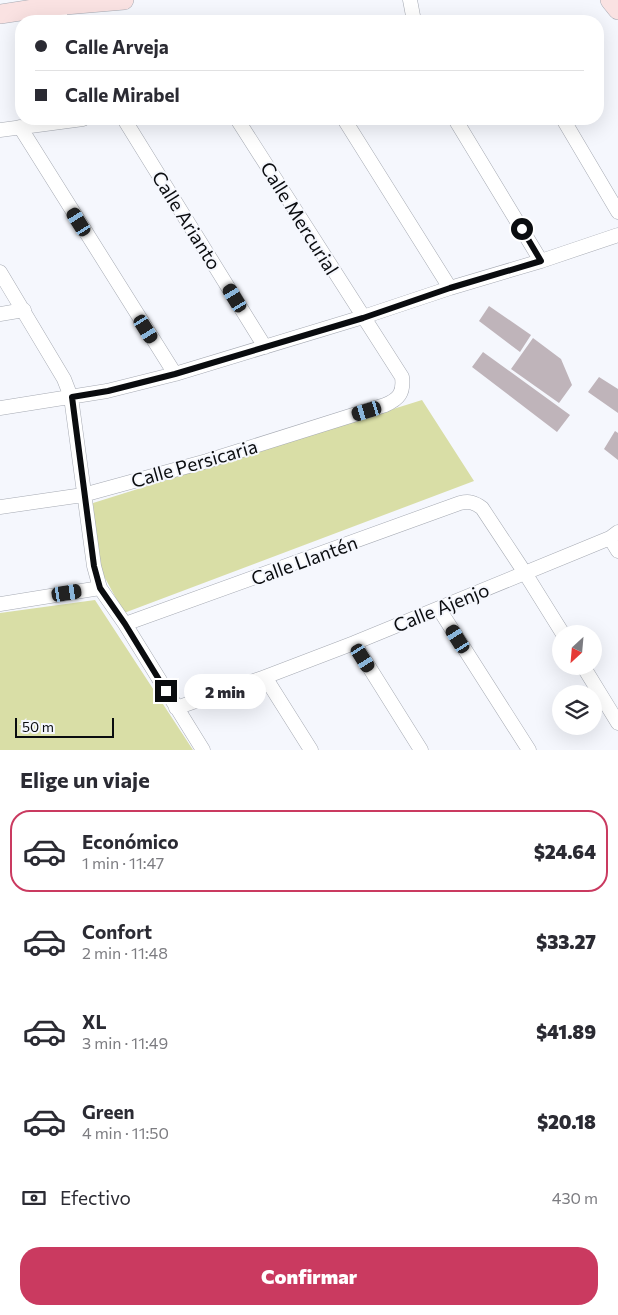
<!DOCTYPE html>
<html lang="es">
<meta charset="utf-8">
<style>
body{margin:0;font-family:Commissioner,sans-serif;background:#f7f7f7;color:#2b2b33;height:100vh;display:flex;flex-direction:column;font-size:19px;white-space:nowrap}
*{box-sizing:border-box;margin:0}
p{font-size:16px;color:#7c7c81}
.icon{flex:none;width:28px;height:28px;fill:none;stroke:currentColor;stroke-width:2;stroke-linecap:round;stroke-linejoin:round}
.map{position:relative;height:750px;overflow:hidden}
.panel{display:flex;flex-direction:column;background:#fff;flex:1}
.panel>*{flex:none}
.hud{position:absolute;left:15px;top:15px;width:589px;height:110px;border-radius:20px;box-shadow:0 5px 20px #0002;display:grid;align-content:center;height:110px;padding:0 20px;background:#fff}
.needle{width:32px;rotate:206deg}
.buttons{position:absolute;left:552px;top:625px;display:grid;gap:10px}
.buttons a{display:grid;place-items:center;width:50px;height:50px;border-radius:50%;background:#fff;box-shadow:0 5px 20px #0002;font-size:25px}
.scale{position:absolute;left:15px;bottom:12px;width:99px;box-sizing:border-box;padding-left:5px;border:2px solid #0a0c0f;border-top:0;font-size:14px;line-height:18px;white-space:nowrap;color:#0a0c0f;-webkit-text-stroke:4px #f5f7fd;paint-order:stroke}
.end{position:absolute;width:22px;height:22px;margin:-11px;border:6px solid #0a0c0f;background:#fff;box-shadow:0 0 0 2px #fff}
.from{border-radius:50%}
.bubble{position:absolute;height:35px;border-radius:18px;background:#fff;box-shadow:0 5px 20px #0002;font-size:16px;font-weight:800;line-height:35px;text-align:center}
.car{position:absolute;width:15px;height:30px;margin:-15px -8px;border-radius:6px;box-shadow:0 0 4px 1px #0007;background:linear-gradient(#222 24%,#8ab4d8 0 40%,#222 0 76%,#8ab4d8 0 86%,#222 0)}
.hud b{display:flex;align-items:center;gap:18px;height:48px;font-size:19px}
.hud b+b{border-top:1px solid #e1e1e2}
.hud i{width:12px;height:12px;background:#2b2b33}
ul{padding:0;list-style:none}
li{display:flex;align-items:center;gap:15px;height:82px;margin:0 10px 8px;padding:0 10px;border:2px solid transparent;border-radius:20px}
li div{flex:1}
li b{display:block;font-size:19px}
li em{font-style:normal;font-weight:800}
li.current{border-color:#ca3a60}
li>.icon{width:45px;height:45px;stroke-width:1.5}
h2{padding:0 20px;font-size:22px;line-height:60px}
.pay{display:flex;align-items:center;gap:12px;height:55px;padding:0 20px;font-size:19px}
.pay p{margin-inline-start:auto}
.primary-button{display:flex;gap:10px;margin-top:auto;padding:10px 20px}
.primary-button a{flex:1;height:58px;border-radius:20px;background:#ca3a60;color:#fff;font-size:20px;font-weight:800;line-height:58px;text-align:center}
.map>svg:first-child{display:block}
.green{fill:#d9dea6}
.building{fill:#bfb4ba}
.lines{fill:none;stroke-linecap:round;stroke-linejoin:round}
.minor-casing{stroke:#a6aab3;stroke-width:15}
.secondary-casing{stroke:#a6aab3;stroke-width:20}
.minor{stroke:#fff;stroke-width:14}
.secondary{stroke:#fae2e2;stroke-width:19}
.route{stroke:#0a0c0f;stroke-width:6}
.labels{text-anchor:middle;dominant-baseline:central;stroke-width:4;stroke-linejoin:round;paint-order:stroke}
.street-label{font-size:19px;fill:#0a0c0f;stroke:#f5f7fd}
</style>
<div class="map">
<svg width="618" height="750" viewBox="0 0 618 750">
<rect width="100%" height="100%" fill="#f5f7fd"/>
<path class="green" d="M 422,400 L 474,481 L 124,613 L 99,567 L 93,503 Z
M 95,600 L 193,750 L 0,750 L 0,613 Z"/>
<path class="building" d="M 489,306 L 531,335 L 520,352 L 479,321 Z
M 533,338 L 561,359 L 572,385 L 559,403 L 511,369 Z
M 483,352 L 570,415 L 557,432 L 472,367 Z
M 599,377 L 618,389 L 618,413 L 588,392 Z
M 615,431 L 618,433 L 618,460 L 604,449 Z"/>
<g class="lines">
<defs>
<path id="minor" d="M 410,0 L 414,21
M 53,6 L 63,21
M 124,119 L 265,347
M 344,119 L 450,288
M 455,119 L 541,261
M 563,119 L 618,212
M 20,127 L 175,374
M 0,130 L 83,119
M 0,272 L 64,379 L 71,397 L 94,566 L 100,588 L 125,624 L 203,750
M 0,314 L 24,310
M 0,408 L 107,391 L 175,374 L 363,317 L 450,288 L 541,261 L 618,235
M 0,507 L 83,495 L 207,461 L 385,405 C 399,399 404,393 402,377 L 237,119
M 610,538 L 618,551
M 0,604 L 100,588
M 439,609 L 529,750
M 125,624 L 460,503 C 469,501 474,502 482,508 L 525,573 L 563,634
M 354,643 L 421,750
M 583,666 L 618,723
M 265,677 L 311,750
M 176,708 L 265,677 L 354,643 L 576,552 L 610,538 L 618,532"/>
<path id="secondary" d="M 610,0 L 618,10
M 0,14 L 53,6 L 124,0"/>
</defs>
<use href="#minor" class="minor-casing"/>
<use href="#secondary" class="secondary-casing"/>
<use href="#minor" class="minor"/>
<use href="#secondary" class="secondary"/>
</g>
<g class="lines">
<path class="route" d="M 166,691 L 125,624 L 100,588 L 94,566 L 72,397 L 108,391 L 175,374 L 363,318 L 450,288 L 541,261 L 522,229"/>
</g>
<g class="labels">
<g class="street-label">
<text transform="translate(300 218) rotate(58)">Calle Mercurial</text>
<text transform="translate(187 220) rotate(58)">Calle Arianto</text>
<text transform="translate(194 463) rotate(-16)">Calle Persicaria</text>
<text transform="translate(304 560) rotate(-20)">Calle Llantén</text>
<text transform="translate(441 607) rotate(-22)">Calle Ajenjo</text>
</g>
</g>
</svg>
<div class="buttons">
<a><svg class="needle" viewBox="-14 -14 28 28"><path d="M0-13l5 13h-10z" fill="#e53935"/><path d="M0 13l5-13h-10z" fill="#7c7c81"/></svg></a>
<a><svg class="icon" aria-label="layers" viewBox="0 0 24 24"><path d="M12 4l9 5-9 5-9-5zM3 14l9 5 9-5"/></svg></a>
</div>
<div class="scale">50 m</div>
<i class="end from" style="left:522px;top:229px"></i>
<i class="end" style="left:166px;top:691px"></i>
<div class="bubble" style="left:184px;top:674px;width:82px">2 min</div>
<i class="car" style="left:79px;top:222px;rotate:328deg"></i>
<i class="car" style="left:235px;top:298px;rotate:329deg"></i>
<i class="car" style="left:146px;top:329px;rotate:148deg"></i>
<i class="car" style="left:367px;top:411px;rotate:253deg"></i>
<i class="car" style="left:67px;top:593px;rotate:81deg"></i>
<i class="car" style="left:458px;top:639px;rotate:328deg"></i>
<i class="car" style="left:363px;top:658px;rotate:148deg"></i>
<div class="hud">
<b><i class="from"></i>Calle Arveja</b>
<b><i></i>Calle Mirabel</b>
</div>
</div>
<section class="panel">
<h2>Elige un viaje</h2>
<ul>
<li class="current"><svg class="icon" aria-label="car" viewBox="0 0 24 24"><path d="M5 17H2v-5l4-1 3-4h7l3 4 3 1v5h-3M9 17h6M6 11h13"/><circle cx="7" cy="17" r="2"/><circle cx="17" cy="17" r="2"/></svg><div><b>Económico</b><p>1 min · 11:47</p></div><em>$24.64</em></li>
<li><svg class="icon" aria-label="car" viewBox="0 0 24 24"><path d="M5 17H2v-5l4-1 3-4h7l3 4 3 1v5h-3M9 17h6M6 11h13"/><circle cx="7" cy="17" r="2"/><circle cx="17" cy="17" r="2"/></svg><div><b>Confort</b><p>2 min · 11:48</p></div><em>$33.27</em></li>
<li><svg class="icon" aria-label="car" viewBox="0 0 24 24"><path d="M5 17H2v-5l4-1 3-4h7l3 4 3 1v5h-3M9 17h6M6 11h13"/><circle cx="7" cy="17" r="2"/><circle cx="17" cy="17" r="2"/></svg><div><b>XL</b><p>3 min · 11:49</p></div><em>$41.89</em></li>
<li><svg class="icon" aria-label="car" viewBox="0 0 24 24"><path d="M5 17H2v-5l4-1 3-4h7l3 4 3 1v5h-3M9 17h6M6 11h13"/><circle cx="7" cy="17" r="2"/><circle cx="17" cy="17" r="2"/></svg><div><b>Green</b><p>4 min · 11:50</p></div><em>$20.18</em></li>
</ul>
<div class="pay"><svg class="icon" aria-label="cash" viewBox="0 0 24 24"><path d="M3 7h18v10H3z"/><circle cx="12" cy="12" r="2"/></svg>Efectivo<p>430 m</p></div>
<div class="primary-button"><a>Confirmar</a></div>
</section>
